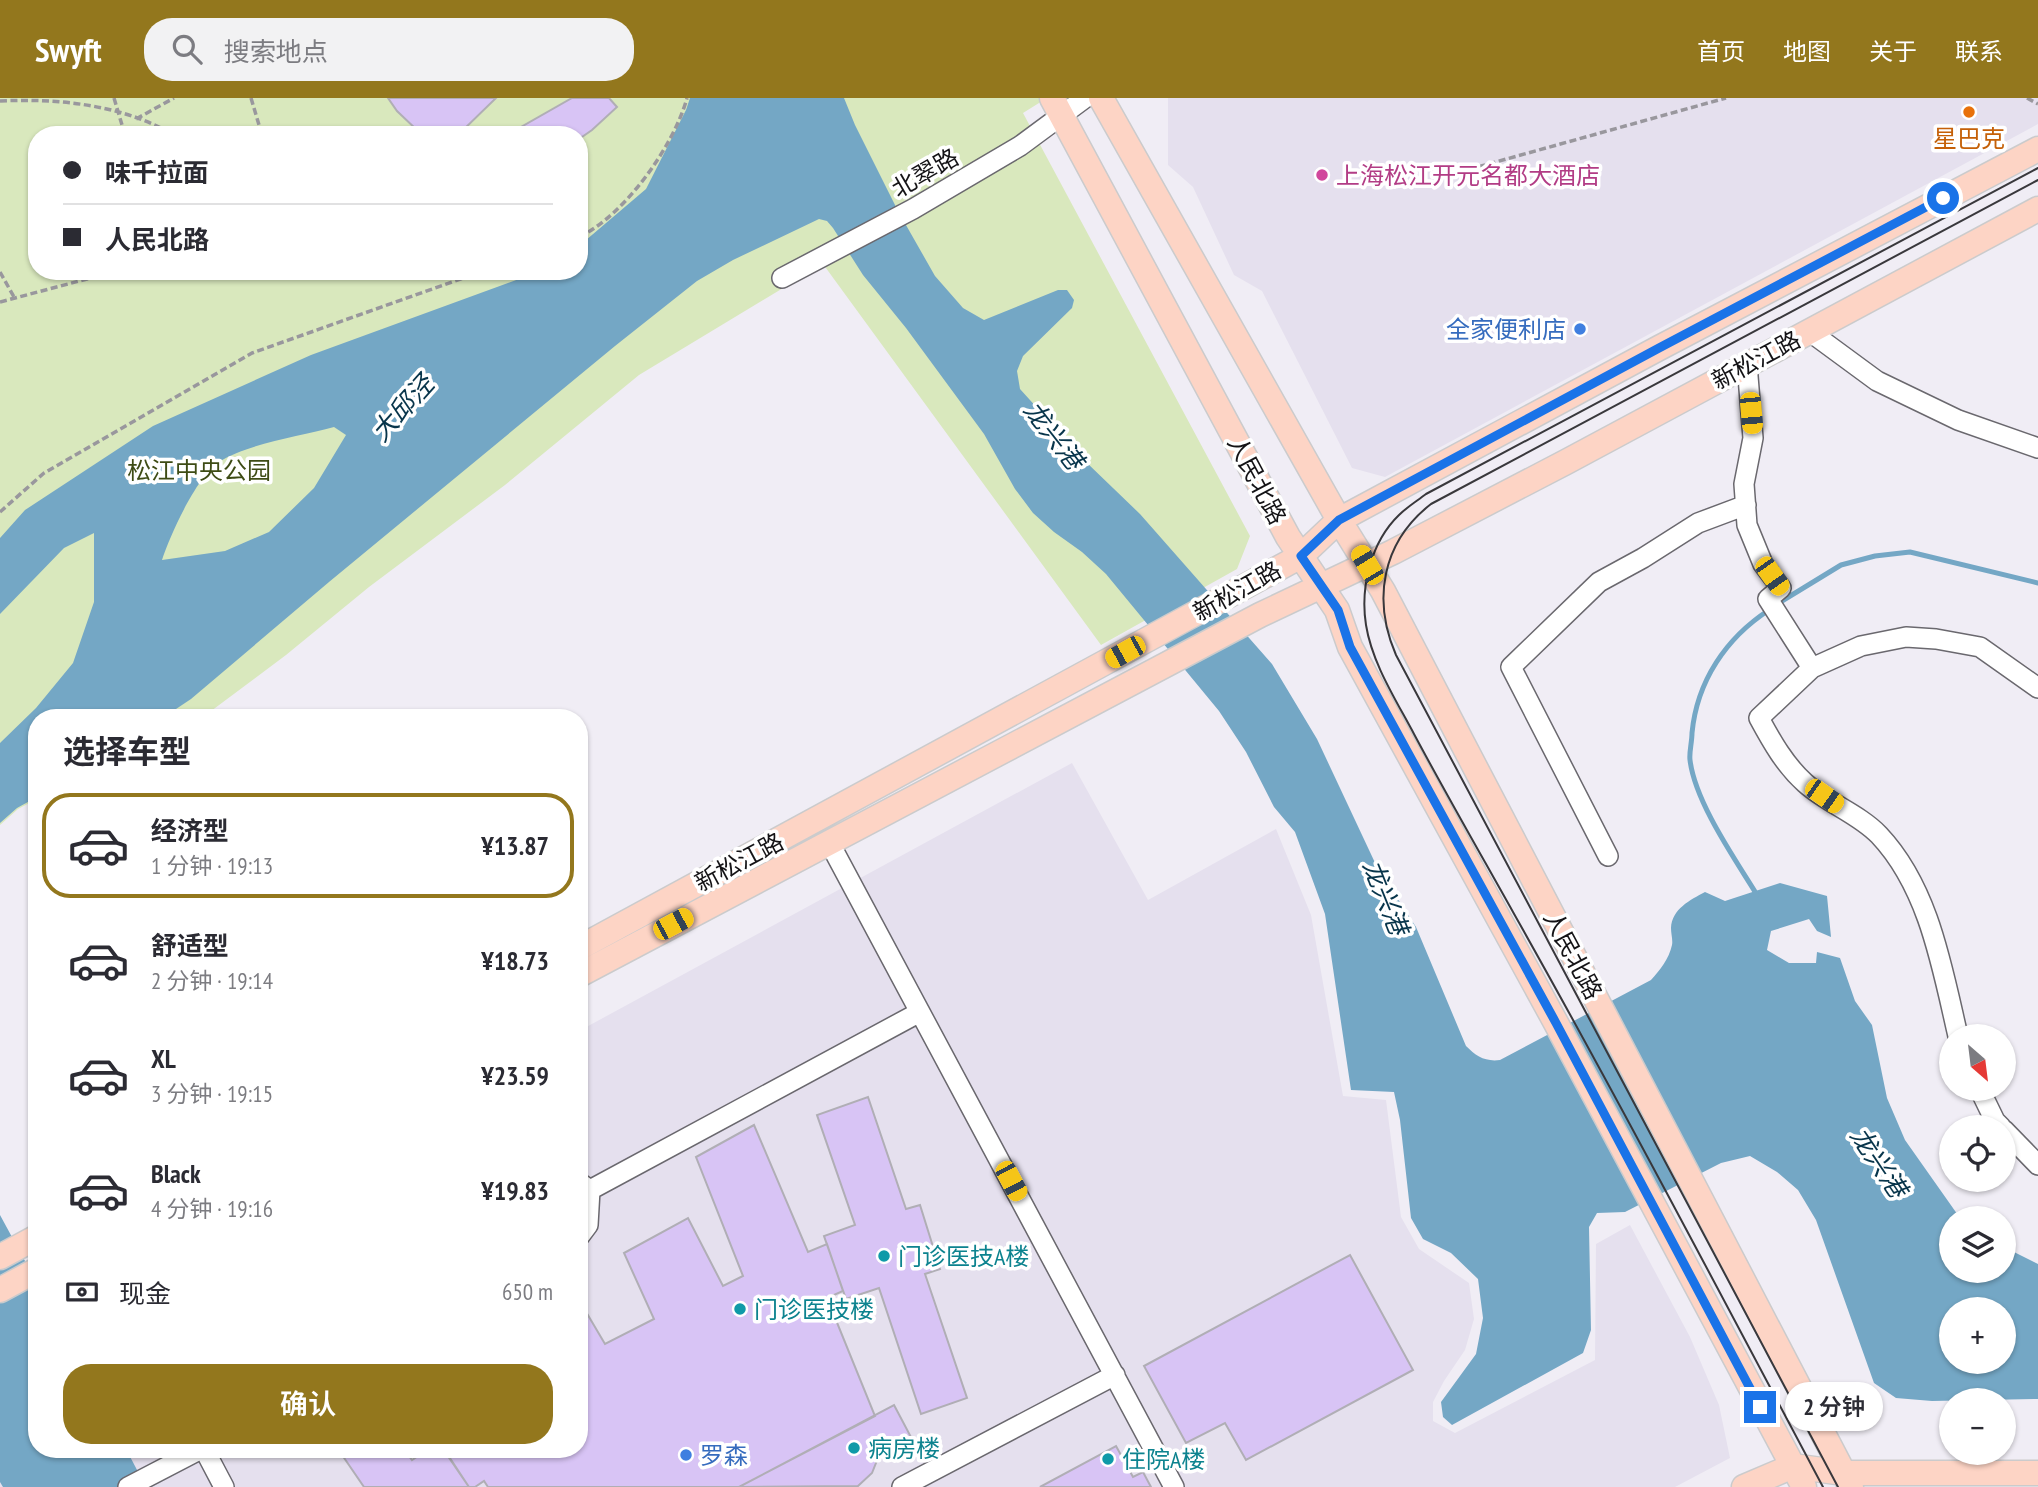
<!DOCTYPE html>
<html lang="zh">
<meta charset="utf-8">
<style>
body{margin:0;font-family:"PT Sans Narrow","Noto Sans SC",sans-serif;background:#f2f2f3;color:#2b2b33;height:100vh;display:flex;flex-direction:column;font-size:26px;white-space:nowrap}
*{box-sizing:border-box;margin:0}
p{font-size:23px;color:#7c7c81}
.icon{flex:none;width:38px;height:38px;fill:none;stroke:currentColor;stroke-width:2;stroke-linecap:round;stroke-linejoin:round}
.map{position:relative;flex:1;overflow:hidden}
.sheet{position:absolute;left:28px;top:611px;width:560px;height:749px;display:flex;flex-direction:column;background:#fff;border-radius:28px;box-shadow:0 2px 5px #0004}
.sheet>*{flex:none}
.banner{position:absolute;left:28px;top:28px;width:560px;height:154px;border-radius:28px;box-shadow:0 2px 5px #0004;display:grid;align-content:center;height:154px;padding:0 35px;background:#fff}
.needle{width:46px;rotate:152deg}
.fabs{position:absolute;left:1939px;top:926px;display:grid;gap:14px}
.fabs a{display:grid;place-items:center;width:77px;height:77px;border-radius:50%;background:#fff;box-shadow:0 2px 5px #0004;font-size:35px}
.end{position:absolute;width:32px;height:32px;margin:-16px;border:9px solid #1a73e8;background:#fff;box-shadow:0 0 0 4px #fff}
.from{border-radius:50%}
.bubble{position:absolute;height:49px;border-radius:24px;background:#fff;box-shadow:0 2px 5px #0004;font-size:23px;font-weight:600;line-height:49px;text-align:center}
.car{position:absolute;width:21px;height:42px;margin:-21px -10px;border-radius:9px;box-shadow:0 0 5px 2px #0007;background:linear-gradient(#f5c518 24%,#345 0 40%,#f5c518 0 76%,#345 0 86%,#f5c518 0)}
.banner b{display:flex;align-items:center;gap:24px;height:66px;font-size:26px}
.banner b+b{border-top:2px solid #e1e1e2}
.banner i{width:18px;height:18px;background:#2b2b33}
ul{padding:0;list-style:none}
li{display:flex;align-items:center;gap:21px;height:105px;margin:0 14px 10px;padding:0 21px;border:4px solid transparent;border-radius:28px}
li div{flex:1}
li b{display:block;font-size:26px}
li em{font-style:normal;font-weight:600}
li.active{border-color:#93771d}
li>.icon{width:63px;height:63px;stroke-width:1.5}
h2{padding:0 35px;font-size:32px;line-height:84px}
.pay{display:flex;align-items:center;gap:18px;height:77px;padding:0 35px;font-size:26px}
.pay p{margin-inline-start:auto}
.action{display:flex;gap:14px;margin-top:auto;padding:14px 35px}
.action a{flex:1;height:80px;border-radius:28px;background:#93771d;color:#fff;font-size:28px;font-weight:600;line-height:80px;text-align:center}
header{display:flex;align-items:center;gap:42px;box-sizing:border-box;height:98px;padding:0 35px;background:#93771d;color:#fff}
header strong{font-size:33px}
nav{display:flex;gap:38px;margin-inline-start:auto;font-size:24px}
.search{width:490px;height:63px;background:#f2f2f3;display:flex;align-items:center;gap:18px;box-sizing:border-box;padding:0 24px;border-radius:28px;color:#7c7c81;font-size:26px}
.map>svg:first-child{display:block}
.built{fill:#e5e0ee}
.green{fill:#d9e8bd;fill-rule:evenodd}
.water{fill:#74a7c5;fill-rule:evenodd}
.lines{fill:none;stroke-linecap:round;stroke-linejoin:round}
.stream{stroke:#74a7c5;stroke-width:5}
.building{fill:#d8c4f5;stroke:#b0aeb5;stroke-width:2}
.minor-casing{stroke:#6a686e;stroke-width:22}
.major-casing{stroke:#cbcbcc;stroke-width:27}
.path{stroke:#99979d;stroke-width:3.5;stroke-dasharray:7 3.5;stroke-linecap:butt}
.minor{stroke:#fff;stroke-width:19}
.major{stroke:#fdd4c5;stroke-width:24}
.tram{stroke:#39383c;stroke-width:2}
.route{stroke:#1a73e8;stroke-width:9}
.food-dot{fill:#e8710a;stroke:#fff;stroke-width:2.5}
.hotel-dot{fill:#d1479c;stroke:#fff;stroke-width:2.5}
.shop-dot{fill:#3f7fe0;stroke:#fff;stroke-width:2.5}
.culture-dot{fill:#0f9aa8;stroke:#fff;stroke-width:2.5}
.labels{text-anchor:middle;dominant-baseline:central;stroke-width:7;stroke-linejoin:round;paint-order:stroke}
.food-label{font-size:24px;fill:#c56008;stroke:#fff}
.street-label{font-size:24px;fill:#141316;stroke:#fff}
.hotel-label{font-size:24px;fill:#b23c85;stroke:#fff;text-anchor:start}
.shop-label{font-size:24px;fill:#366cbe;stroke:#fff;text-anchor:end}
.park-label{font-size:24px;fill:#3e4c15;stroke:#fff}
.culture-label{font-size:24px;fill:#0d838f;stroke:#fff;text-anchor:start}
.water-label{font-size:26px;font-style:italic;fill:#08354b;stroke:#fff}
</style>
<header>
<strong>Swyft</strong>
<div class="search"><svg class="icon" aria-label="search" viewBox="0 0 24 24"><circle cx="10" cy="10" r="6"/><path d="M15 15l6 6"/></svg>搜索地点</div>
<nav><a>首页</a><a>地图</a><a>关于</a><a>联系</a></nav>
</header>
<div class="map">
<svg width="2038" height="1389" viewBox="0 0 2038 1389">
<rect width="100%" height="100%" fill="#f0edf5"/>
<path class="built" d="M 1168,0 L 2038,0 L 2038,26 L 1385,379 L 1352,370 L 1262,193 L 1234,177 L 1193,89 L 1168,67 Z
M 1072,665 L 1148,802 L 1276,731 L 1311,817 L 1343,998 L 1386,1002 L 1401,1119 L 1419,1151 L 1469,1185 L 1474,1221 L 1465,1252 L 1444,1283 L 1433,1304 L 1433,1323 L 1455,1335 L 1595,1262 L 1596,1146 L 1630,1127 L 1690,1239 L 1719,1307 L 1730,1360 L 1675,1389 L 0,1389 L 0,1248 L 37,1351 L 579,1351 L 579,933 Z"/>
<path class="green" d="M 0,0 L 1047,0 L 1023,15 L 1250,438 L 1237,471 L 1101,547 L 823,166 L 639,277 L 505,387 L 369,489 L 286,557 L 203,619 L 37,620 L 37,701 L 18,711 L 0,727 ZM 37,37 L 579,37 L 579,173 L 37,173 Z"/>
<path class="water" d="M 690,0 L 844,0 L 855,27 L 898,113 L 935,178 L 963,210 L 984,222 L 1058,192 L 1067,192 L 1074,202 L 1072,210 L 1023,258 L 1017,273 L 1020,291 L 1086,364 L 1140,416 L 1272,566 L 1317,641 L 1377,769 L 1416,829 L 1466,948 C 1476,958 1485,964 1500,962 L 1651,882 C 1660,872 1669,861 1672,847 C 1673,842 1671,836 1671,830 C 1672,811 1690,802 1705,794 L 1725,803 L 1780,785 L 1827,798 L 1831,839 L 1817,833 L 1809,821 L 1771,833 L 1767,852 L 1789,865 L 1816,865 L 1817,854 L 1840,860 L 1855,903 L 1872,927 L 1887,1000 L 1905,1042 L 1960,1120 L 1951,1120 L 1951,1172 L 2004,1172 L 2004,1149 L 2038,1166 L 2038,1301 L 1932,1303 L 1896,1300 L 1874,1285 L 1816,1122 L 1798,1092 L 1777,1074 L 1750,1058 L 1721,1065 L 1625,1114 L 1597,1115 L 1589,1129 L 1591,1232 L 1583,1255 L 1452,1327 L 1443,1319 L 1441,1304 L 1476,1256 L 1483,1220 L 1478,1181 L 1451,1155 L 1423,1141 L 1411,1120 L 1400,1022 L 1394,994 L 1351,992 L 1325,816 L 1295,734 L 1274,709 L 1246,654 L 1219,613 L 1106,476 L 1082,454 L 1054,434 L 1033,415 L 1015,391 L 984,336 L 906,230 L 863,177 L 833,130 L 827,123 L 819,121 L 733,162 L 697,183 L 615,248 L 329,484 L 191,601 L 164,619 L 37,620 L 37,699 L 17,710 L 0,725 L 0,645 L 36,610 L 73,565 L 94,504 L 94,435 L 64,450 L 0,516 L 0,440 L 25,412 L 153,328 L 311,257 L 541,173 L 579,173 L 579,148 L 646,91 L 686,12 ZM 334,329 L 346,337 L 314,390 L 269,434 L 225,453 L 162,462 C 170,437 197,378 219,364 C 246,346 301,338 334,329 ZM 1951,1211 L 2004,1211 L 2004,1264 L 1951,1264 Z
M 0,1117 L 37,1185 L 37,1351 L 126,1351 L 146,1389 L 3,1389 L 0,1384 Z"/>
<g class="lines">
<path class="stream" d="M 1777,506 L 1841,467 L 1875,458 L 1910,454 L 2038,485
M 1757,797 C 1735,761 1695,704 1690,662 C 1689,654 1692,644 1692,635 C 1697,583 1726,540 1769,512"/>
</g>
<path class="building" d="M 388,0 L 496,0 L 458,37 L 424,37 L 420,35 L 397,13 Z
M 572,0 L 609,0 L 617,9 L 592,32 L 579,41 L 579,37 L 507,37 Z
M 868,999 L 906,1111 L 920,1107 L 940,1171 L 925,1176 L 967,1300 L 921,1316 L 879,1190 L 846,1201 L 824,1138 L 855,1127 L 817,1017 Z
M 754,1027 L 808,1154 L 827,1146 L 843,1193 L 827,1200 L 875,1318 L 739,1389 L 488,1389 L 484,1383 L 475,1389 L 469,1389 L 444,1351 L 579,1351 L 579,1202 L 605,1246 L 654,1221 L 624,1155 L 688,1120 L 723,1188 L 743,1178 L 696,1059 Z
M 1350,1157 L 1413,1272 L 1246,1362 L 1225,1325 L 1186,1345 L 1144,1268 Z
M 894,1307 L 912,1341 L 878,1360 L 872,1375 L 858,1388 L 739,1389 Z
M 1116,1348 L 1133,1379 L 1143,1374 L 1151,1389 L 1040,1389 Z
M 338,1351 L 404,1351 L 412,1362 L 428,1351 L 443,1351 L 469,1389 L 364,1389 Z"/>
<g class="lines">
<defs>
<path id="minor" d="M 782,180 L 913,111 L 1020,48 L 1085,0
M 1809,233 L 1877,283 L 1958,322 L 2038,350
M 1747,266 L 1753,340 L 1744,386 L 1747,427 L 1763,466 L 1781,490 L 1768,501 L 1812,570 L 1759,620 C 1772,644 1785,667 1805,685 C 1827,705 1859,716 1879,737 C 1929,790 1942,869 1958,938
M 1812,570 L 1861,548 L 1906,539 L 1936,541 L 1980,549 L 2038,590
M 829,744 L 1174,1389
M 1608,758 L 1511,569 L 1599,484 L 1643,460 L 1698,425 L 1746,407
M 1979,990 L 1995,1023 L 2001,1029
M 2004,1032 L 2038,1067
M 590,1092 L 920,914
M 579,1139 L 588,1127 L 590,1092 L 580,1085
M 204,1351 L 224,1389
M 128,1389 L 201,1351
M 902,1389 L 1115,1277"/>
<path id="major" d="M 1052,0 L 1288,439 L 1337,512 L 1350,549 L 1556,925 L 1804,1389
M 1101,0 L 1339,422 L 1383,493 L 1851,1389
M 579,850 L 1301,458 L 1339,422 L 1659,250 L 2038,51
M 579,877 L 1260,517 L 1393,454 L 1566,364 L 2038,111
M 0,1159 L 37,1139
M 0,1192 L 37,1172
M 1744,1389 L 1793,1368 L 1843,1375 L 2038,1375"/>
</defs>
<use href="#minor" class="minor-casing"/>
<use href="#major" class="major-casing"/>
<path class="path" d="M 114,0 L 125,37
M 251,0 L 262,37
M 2027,0 L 2038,6
M 0,3 C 59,0 123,7 174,37
M 136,21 L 174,0
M 1438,80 L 1726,0
M 579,139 C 624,118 674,48 687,0
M 0,174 L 14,199
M 0,204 L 117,173
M 0,414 L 44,375 L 252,255 L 483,173"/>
<use href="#minor" class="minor"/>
<use href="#major" class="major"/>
<path class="tram" d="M 1823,1389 C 1721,1197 1620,1004 1513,814 C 1480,755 1446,696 1414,636 C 1396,602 1372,565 1366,527 C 1360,489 1371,444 1399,417 C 1407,409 1417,403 1426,396 L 2038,70
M 1838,1389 L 1396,557 C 1372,502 1382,444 1431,406 L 2038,82"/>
</g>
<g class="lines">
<path class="route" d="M 1760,1309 L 1556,925 L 1350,549 L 1338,512 L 1301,458 L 1339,422 L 1659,250 L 1943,100"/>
</g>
<circle class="food-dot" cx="1969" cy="14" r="7"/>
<circle class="hotel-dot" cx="1322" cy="77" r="7"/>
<g class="shop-dot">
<circle cx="1580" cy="231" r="7"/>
<circle cx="686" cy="1357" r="7"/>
</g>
<g class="culture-dot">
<circle cx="884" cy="1158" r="7"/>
<circle cx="740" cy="1211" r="7"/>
<circle cx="854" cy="1350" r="7"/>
<circle cx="1108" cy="1361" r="7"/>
</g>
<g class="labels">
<g class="food-label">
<text x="1969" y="40">星巴克</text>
</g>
<g class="street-label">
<text transform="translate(925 75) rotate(-30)">北翠路</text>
<text transform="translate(1756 262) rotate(-28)">新松江路</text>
<text transform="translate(1257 382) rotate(62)">人民北路</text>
<text transform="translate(1237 493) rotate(-29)">新松江路</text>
<text transform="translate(739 764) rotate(-28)">新松江路</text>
<text transform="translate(1573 857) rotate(62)">人民北路</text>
</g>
<g class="hotel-label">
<text x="1336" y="77">上海松江开元名都大酒店</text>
</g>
<g class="shop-label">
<text x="1566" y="231">全家便利店</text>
<text x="700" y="1357" text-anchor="start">罗森</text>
</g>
<g class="park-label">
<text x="199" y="372">松江中央公园</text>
</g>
<g class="culture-label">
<text x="898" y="1158">门诊医技A楼</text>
<text x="754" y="1211">门诊医技楼</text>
<text x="868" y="1350">病房楼</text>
<text x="1122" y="1361">住院A楼</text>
</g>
<g class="water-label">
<text transform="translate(402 310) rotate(-48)">大邱泾</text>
<text transform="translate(1054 337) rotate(52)">龙兴港</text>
<text transform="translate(1386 799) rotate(68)">龙兴港</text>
<text transform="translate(1879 1064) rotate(56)">龙兴港</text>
</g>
</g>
</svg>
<div class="fabs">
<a><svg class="needle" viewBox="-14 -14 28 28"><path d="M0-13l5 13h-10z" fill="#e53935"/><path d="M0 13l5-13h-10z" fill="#7c7c81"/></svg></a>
<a><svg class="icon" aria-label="locate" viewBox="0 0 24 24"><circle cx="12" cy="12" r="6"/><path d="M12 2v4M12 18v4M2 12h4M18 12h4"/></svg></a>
<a><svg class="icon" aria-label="layers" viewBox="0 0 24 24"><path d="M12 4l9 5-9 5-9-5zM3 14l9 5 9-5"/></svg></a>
<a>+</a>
<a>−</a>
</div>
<i class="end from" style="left:1943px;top:100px"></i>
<i class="end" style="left:1760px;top:1309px"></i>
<div class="bubble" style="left:1785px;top:1284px;width:98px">2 分钟</div>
<i class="car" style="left:1751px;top:315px;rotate:175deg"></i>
<i class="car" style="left:1367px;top:467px;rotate:329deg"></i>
<i class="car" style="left:1772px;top:478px;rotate:145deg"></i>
<i class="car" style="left:1125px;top:554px;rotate:241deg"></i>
<i class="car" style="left:1824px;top:698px;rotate:125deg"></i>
<i class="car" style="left:673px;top:826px;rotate:62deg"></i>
<i class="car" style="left:1011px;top:1083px;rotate:152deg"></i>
<div class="banner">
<b><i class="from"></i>味千拉面</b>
<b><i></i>人民北路</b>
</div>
<section class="sheet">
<h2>选择车型</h2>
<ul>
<li class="active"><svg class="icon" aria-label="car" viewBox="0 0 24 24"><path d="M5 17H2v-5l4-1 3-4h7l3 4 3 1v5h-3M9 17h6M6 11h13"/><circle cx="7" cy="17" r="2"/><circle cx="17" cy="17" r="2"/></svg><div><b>经济型</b><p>1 分钟 · 19:13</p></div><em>¥13.87</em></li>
<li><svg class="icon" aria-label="car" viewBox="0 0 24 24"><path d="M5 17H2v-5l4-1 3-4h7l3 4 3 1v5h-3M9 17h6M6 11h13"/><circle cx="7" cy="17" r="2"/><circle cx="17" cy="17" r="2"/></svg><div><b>舒适型</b><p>2 分钟 · 19:14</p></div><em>¥18.73</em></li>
<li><svg class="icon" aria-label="car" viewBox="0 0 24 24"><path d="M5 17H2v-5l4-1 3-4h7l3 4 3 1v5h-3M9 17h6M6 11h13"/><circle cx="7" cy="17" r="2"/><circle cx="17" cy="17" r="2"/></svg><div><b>XL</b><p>3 分钟 · 19:15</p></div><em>¥23.59</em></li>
<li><svg class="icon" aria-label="car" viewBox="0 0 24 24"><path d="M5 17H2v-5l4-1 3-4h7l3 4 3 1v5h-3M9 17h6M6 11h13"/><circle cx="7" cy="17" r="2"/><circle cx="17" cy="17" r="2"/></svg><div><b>Black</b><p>4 分钟 · 19:16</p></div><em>¥19.83</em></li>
</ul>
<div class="pay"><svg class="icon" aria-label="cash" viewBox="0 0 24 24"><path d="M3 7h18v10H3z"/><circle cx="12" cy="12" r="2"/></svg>现金<p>650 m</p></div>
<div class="action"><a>确认</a></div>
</section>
</div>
